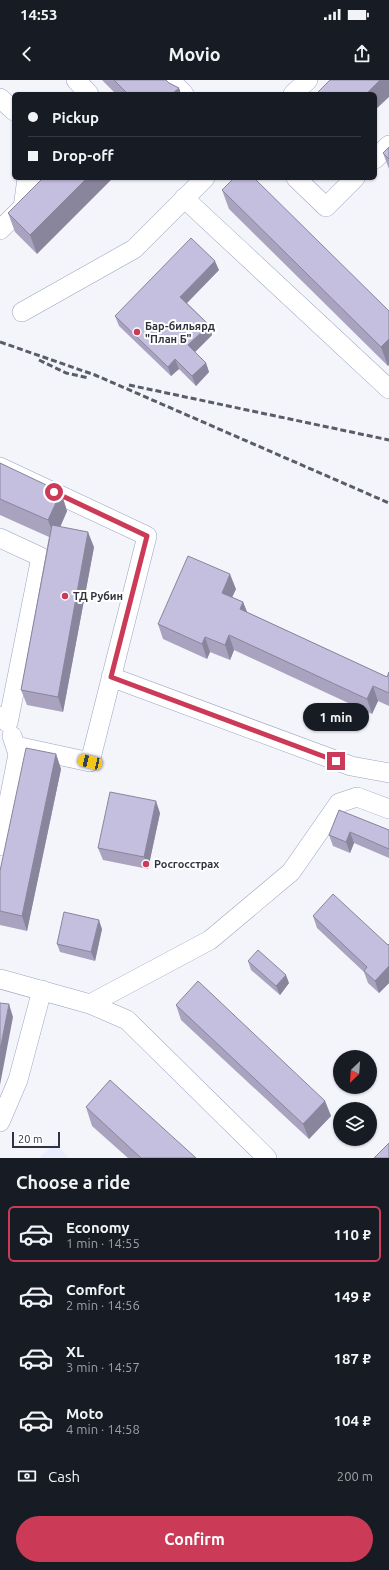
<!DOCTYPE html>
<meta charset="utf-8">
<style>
body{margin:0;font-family:Ubuntu,sans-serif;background:#242831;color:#f1f3f6;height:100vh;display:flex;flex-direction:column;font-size:15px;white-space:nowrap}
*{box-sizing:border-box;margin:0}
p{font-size:13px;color:#9ea1a6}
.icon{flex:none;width:22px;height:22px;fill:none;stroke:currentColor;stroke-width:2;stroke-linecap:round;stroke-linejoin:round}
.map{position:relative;height:1078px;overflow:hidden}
.drawer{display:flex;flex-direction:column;background:#171b24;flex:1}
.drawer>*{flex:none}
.top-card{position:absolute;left:12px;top:12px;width:365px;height:88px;border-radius:6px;box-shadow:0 1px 3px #0004;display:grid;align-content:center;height:88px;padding:0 16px;background:#171b24}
.needle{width:26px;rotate:205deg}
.tools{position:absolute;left:333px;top:970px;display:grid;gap:8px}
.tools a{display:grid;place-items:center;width:44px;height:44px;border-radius:50%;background:#171b24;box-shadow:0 1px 3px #0004;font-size:20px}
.scale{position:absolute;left:12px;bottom:10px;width:48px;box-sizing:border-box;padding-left:4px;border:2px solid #303440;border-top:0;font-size:11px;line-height:14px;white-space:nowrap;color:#303440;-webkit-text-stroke:3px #fff;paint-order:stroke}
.end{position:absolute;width:18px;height:18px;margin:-9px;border:5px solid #cb3b58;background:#fff;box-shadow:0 0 0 2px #fff}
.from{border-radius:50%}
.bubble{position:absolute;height:28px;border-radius:14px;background:#171b24;box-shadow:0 1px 3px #0004;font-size:13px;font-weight:600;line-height:28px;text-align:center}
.car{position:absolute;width:12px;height:24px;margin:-12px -6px;border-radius:5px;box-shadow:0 0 3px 1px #0007;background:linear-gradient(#f5c518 24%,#345 0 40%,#f5c518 0 76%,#345 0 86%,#f5c518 0)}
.top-card b{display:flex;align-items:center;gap:14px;height:38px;font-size:15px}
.top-card b+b{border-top:1px solid #363941}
.top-card i{width:10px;height:10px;background:#f1f3f6}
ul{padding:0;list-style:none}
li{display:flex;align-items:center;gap:12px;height:56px;margin:0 8px 6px;padding:0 8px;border:2px solid transparent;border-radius:6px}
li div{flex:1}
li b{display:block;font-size:15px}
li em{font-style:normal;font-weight:600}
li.active{border-color:#cb3b58}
li>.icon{width:36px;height:36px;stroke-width:1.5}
h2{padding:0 16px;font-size:18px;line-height:48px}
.pay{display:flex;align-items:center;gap:10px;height:44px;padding:0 16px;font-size:15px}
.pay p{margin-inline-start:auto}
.button{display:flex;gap:8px;margin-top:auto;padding:8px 16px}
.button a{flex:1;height:46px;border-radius:24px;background:#cb3b58;color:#fff;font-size:16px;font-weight:600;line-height:46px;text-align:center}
.status{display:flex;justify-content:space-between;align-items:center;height:28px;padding:0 20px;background:#171b24;direction:ltr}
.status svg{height:11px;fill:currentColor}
header{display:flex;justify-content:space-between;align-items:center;height:52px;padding:0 16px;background:#171b24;font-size:18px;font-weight:600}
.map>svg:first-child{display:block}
.built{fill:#e9eefe}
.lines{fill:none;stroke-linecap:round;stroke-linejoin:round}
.minor-casing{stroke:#9ba3c2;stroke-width:20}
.minor{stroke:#fff;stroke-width:19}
.rail{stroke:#595d68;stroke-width:3;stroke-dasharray:6 3;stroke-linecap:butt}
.wall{fill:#a9a3c0}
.shaded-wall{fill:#89859c}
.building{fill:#c4bedf;stroke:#89859c}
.route{stroke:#cb3b58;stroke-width:5}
.poi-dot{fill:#cb3b58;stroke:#fff;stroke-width:1.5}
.labels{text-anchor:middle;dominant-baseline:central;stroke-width:4;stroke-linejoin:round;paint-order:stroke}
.poi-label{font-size:11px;font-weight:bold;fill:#303440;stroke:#fff;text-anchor:start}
</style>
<div class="status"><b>14:53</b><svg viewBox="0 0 49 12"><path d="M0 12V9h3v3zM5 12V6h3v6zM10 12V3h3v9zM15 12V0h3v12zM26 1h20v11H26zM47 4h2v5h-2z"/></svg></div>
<header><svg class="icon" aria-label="back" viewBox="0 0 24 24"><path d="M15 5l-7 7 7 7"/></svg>Movio<svg class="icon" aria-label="share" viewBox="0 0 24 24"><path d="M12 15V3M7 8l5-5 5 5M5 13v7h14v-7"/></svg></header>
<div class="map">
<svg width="389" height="1078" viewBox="0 0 389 1078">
<rect width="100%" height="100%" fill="#f3f5fb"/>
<path class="built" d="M 55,1063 L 69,1078 L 39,1078 Z"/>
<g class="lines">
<defs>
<path id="minor" d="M 76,0 L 89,14
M 170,0 L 184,14
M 293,14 L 308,0
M 0,18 L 14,31
M 375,79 L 389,65
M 296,98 L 326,127 L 355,98
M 184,118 L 389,309
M 23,128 L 27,98
M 0,150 L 52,98
M 22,232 L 134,169 L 205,98
M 0,387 L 147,456 L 90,682 L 16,666
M 0,458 L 41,477 L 8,643 L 0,636
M 111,597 L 351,686 L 389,693
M 0,766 L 18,674 L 12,656
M 0,899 L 90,924 L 127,940 L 267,1078
M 90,924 L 210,860 L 291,792 L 339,723 L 357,717 L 389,729
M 0,1042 L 18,1000 L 42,910"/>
</defs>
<use href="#minor" class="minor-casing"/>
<use href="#minor" class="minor"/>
<path class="rail" d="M 0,262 L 95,295 L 389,423
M 39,280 L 66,293 L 89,298
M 129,305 L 389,360"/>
</g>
<path class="wall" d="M 102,0 L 166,0 L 169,3 L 179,8 L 181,14 L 116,14 Z
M 389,67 L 389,89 L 383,73 Z
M 43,98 L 37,174 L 15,152 L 8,133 Z
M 222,110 L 389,231 L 388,286 L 229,129 Z
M 219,190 L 187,223 L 209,245 L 212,255 L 195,272 L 206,283 L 209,292 L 196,306 L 179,289 L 171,296 L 119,246 L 115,236 Z
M 0,383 L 61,412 L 67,431 L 60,447 L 94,467 L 63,632 L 27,625 L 21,610 L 49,457 L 0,435 Z
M 236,509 L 232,517 L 243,522 L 247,532 L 387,597 L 389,592 L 389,626 L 378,621 L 372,634 L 234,570 L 230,580 L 210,572 L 207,579 L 163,559 L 158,544 Z
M 56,674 L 61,689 L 27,851 L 0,845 L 0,791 Z
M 339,730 L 389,750 L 389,778 L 354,763 L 350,773 L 333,766 L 329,755 Z
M 160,733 L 148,789 L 103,780 L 98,768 Z
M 313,836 L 388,865 L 389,864 L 389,903 L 379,913 L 368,903 L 364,892 L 317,848 Z
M 102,849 L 95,881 L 60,872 L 57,864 Z
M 248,881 L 289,903 L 280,915 L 251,890 Z
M 176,925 L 325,1021 L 331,1036 L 309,1059 L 181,940 Z
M 86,1027 L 196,1078 L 128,1078 L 92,1046 Z"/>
<path class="shaded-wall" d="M 380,0 L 389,0 L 389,17 L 375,30 L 375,14 L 366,14 Z
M 179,8 L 181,14 L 172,14 Z
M 87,98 L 113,98 L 37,174 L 30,155 Z
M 215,181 L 219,190 L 184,226 L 180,217 Z
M 209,245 L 212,255 L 192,275 L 188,265 Z
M 389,259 L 389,285 L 388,286 L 381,267 Z
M 175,279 L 179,289 L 171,296 L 168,287 Z
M 206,283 L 209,292 L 196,306 L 192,296 Z
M 61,412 L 67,431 L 55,459 L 48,440 Z
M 88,452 L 94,467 L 63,632 L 58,617 Z
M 230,494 L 236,509 L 227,528 L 222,513 Z
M 243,522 L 249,537 L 240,529 Z
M 229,555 L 234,570 L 230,580 L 225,565 Z
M 205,557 L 210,572 L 207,579 L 202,564 Z
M 373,606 L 378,621 L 372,634 L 367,619 Z
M 56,674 L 61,689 L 27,851 L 22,836 Z
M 156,721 L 160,733 L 148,789 L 144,777 Z
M 350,752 L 354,763 L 350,773 L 346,762 Z
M 99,840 L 102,849 L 95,881 L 91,872 Z
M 389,886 L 389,903 L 379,913 L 375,901 Z
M 286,895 L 289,903 L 280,915 L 276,906 Z
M 9,924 L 13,937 L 0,1005 L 0,970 Z
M 325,1021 L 331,1036 L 309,1059 L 303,1044 Z"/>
<path class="building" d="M 114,0 L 166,0 L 169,3 L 179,8 L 172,14 L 128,14 Z
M 330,0 L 380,0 L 366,14 L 316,14 Z
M 389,67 L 389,79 L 383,73 Z
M 43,98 L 87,98 L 30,155 L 8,133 Z
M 234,98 L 254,98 L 389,231 L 389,259 L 381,267 L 222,110 Z
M 191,158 L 215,181 L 180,217 L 209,245 L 188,265 L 206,283 L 192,296 L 175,279 L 168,287 L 115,236 Z
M 0,383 L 61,412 L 48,440 L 0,419 Z
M 52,445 L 88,452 L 58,617 L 21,610 Z
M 188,476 L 230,494 L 222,513 L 243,522 L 240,529 L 387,597 L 389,592 L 389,613 L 373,606 L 367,619 L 229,555 L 225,565 L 205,557 L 202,564 L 158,544 Z
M 26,668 L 56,674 L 22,836 L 0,831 L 0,791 Z
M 110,712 L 156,721 L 144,777 L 98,768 Z
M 339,730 L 389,750 L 389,769 L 350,752 L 346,762 L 329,755 Z
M 333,814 L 388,865 L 389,864 L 389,886 L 375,901 L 364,891 L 367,887 L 313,836 Z
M 64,832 L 99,840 L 91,872 L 57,864 Z
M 258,870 L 286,895 L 276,906 L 248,881 Z
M 198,901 L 325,1021 L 303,1044 L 176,925 Z
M 0,923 L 9,924 L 0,970 Z
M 110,1000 L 196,1078 L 141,1078 L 86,1027 Z
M 389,1063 L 389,1078 L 374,1078 Z"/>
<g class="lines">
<path class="route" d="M 54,412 L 147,456 L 111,597 L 336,681"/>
</g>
<g class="poi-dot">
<circle cx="137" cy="252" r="4"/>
<circle cx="65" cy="516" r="4"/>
<circle cx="146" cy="784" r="4"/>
</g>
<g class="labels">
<g class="poi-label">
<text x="145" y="246">Бар-бильярд<tspan x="145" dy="13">"План Б"</tspan></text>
<text x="73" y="516">ТД Рубин</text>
<text x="154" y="784">Росгосстрах</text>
</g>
</g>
</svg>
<div class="tools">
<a><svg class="needle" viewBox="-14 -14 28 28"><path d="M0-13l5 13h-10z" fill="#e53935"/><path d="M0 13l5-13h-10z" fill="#9ea1a6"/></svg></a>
<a><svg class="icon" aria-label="layers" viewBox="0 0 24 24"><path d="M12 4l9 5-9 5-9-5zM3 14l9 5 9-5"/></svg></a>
</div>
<div class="scale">20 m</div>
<i class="end from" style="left:54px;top:412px"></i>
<i class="end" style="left:336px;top:681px"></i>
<div class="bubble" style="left:303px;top:623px;width:66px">1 min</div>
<i class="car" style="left:90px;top:682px;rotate:283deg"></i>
<div class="top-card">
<b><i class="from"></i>Pickup</b>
<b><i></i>Drop-off</b>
</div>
</div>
<section class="drawer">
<h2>Choose a ride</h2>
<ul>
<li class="active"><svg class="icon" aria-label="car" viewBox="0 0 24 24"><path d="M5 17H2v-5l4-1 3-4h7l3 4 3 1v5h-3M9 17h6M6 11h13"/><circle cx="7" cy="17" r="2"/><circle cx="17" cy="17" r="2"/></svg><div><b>Economy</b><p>1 min · 14:55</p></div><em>110 ₽</em></li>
<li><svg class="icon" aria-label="car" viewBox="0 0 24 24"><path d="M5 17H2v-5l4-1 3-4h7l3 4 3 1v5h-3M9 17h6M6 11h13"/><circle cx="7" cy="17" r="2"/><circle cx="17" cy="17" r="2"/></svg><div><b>Comfort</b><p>2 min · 14:56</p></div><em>149 ₽</em></li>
<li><svg class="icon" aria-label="car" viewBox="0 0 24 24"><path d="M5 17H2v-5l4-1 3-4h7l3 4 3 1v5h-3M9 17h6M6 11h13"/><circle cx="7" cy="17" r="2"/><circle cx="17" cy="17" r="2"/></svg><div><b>XL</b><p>3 min · 14:57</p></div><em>187 ₽</em></li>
<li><svg class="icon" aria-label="car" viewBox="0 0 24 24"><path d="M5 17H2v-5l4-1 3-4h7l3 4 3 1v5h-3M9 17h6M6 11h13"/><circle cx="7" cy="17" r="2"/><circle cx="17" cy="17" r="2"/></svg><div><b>Moto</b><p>4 min · 14:58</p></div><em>104 ₽</em></li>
</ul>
<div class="pay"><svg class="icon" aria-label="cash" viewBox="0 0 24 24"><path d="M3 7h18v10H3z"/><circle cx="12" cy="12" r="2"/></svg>Cash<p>200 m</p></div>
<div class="button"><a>Confirm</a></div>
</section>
